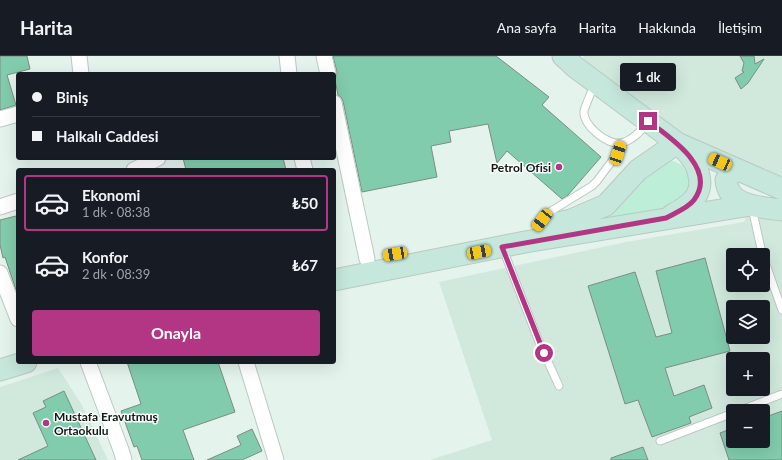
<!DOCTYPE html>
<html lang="tr">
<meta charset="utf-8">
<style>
body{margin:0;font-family:Lato,sans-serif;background:#20242c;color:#f1f3f6;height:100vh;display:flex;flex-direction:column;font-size:15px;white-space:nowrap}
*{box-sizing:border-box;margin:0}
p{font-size:13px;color:#9ea1a6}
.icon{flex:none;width:22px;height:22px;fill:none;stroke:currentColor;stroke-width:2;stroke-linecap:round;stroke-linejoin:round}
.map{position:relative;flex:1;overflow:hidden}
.sheet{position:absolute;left:16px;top:112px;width:320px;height:196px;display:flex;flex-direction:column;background:#171b24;border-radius:4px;box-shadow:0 4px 16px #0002}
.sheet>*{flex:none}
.banner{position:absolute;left:16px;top:16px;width:320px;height:88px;border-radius:4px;box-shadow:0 4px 16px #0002;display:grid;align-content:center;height:88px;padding:0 16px;background:#171b24}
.tools{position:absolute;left:726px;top:192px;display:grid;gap:8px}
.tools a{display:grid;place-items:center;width:44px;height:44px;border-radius:4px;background:#171b24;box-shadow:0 4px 16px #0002;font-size:20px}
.end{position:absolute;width:18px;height:18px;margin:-9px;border:5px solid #b33685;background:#fff;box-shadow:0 0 0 2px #fff}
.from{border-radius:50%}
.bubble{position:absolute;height:28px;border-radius:4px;background:#171b24;box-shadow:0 4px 16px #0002;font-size:13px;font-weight:700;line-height:28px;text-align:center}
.car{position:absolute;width:12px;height:24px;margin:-12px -6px;border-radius:5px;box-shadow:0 0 3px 1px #0007;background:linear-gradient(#f5c518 24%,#345 0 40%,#f5c518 0 76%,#345 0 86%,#f5c518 0)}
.banner b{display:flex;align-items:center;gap:14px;height:38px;font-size:15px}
.banner b+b{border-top:1px solid #363941}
.banner i{width:10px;height:10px;background:#f1f3f6}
ul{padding:7px 0 0;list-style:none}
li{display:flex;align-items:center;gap:12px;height:56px;margin:0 8px 6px;padding:0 8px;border:2px solid transparent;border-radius:4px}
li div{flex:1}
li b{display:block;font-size:15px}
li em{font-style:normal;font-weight:700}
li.on{border-color:#b33685}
li>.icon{width:36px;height:36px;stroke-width:1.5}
.action{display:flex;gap:8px;margin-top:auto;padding:8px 16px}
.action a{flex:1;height:46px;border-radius:4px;background:#b33685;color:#fff;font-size:16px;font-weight:700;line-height:46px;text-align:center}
header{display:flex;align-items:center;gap:24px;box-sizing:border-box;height:56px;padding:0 20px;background:#171b24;border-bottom:1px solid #363941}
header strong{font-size:19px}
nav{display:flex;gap:22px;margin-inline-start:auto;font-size:14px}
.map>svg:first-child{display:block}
.built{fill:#d1e9dd;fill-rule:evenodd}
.green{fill:#bdeed8}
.building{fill:#81ccac;stroke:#7d8c85}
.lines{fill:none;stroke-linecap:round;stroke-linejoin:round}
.lane-casing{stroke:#bac9c2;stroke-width:9}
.street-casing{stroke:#bac9c2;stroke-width:17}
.secondary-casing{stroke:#bac9c2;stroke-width:23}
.lane{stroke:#fff;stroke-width:7}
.street{stroke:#fff;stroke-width:15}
.secondary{stroke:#c6e7db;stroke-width:21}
.route{stroke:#b33685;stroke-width:5}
.poi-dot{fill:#b33685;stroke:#f8fefb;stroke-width:1.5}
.labels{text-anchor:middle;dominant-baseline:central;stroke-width:3;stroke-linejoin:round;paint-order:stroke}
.poi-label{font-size:12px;font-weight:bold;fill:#131816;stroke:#f8fefb;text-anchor:end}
</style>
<header>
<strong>Harita</strong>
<nav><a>Ana sayfa</a><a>Harita</a><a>Hakkında</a><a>İletişim</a></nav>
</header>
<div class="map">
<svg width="782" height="404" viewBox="0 0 782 404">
<rect width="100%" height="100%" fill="#e4f4ec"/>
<path class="built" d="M 584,0 L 782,0 L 782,127 L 670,74 L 580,6 Z
M 751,149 L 782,154 L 782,404 L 430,404 L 492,384 L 439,226 L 626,186 L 744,166 ZM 733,199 L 763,199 L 763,229 L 733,229 ZM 733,251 L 763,251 L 763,281 L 733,281 ZM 733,303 L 763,303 L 763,333 L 733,333 ZM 733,355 L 763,355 L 763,385 L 733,385 Z
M 58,312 L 82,349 L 108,404 L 0,404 L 0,331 Z"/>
<path class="green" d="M 670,104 C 681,107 686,112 690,122 C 689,129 688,138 682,142 C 665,157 620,160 597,164 L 634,129 Z"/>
<path class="building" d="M 0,0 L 27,0 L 30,13 L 7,19 L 16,49 L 0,54 Z
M 333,0 L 496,0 L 549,41 L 542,49 L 601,101 L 568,139 L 562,143 L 507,95 L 497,107 L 488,68 L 449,75 L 451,86 L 431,90 L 437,121 L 362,136 L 343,45 L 341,41 L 338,39 L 335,24 L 337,16 Z
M 740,0 L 754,0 L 755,8 L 764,3 L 748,27 L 741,33 L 735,22 L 744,16 L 742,15 L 744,7 Z
M 183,102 L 283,102 L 286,114 L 186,114 Z
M 16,160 L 18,166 L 18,234 L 16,234 L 5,201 L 3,202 L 0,189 L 0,164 Z
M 705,202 L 730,295 L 665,312 L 674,340 L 704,329 L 712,352 L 689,361 L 691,367 L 652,381 L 638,344 L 625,348 L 588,230 L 635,216 L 656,281 L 672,277 L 656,215 Z
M 127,306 L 218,306 L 235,356 L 183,374 L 194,404 L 142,404 L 137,390 L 134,391 L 121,355 L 141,348 Z
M 64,335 L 96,404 L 18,404 L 48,390 L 33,357 L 46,351 L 43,345 Z
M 782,355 L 782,404 L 729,404 L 720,377 L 733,372 L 733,385 L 763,385 L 763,362 Z
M 252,373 L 262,395 L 242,404 L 207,404 L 241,389 L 237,380 Z
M 643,391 L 648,404 L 611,404 L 611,402 Z"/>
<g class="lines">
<defs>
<path id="lane" d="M 594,29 C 592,35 585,50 584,55 C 582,69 608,90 621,87 C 632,85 640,76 647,67
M 752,152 L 762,197 L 782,254
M 542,165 L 548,157 L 592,130 L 597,125 L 618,97 L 621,87
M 503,193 L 539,286 L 559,330
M 738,355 L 782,338
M 660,385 L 733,357"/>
<path id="street" d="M 79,0 L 81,18
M 287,0 L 289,18
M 324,0 L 328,18
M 334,47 L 367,203
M 0,63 L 18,58
M 302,102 L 305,114
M 134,114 L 158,102
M 0,151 L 18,145
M 0,217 L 18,263
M 88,306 L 121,394 L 124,404
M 246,306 L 276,404"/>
<path id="secondary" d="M 563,0 L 575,11 L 677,87 L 782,133
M 739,114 L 730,118 L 726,124 C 728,151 761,151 782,154
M 672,159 C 687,151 704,140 699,120 C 698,114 696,107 692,103 C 689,98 684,93 679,89
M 545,170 L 571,164 L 606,149 L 638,114 L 677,87
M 334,224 L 525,186 L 751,149
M 0,314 L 26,306"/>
</defs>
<use href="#lane" class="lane-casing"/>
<use href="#street" class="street-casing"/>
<use href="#secondary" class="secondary-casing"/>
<use href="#lane" class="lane"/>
<use href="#street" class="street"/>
<use href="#secondary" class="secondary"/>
</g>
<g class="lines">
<path class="route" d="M 544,297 L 502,191 L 666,162 C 675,157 688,152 694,144 C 718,112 669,81 648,65"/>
</g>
<g class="poi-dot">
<circle cx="559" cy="111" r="4"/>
<circle cx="46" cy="367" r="4"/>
</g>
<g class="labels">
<g class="poi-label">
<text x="551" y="111">Petrol Ofisi</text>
<text x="54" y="360" text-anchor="start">Mustafa Eravutmuş<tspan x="54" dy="14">Ortaokulu</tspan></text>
</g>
</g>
</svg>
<div class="tools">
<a><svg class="icon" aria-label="locate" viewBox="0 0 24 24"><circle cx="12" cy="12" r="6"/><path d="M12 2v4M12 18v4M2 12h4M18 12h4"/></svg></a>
<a><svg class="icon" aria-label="layers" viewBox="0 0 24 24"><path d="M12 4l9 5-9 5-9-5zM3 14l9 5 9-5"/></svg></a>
<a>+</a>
<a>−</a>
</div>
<i class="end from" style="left:544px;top:297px"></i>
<i class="end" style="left:648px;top:65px"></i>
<div class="bubble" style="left:620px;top:7px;width:56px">1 dk</div>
<i class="car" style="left:618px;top:97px;rotate:18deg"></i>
<i class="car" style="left:720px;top:106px;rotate:294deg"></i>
<i class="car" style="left:542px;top:164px;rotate:218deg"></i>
<i class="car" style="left:479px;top:196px;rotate:79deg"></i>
<i class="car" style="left:395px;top:198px;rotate:260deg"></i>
<div class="banner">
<b><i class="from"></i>Biniş</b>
<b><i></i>Halkalı Caddesi</b>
</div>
<section class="sheet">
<ul>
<li class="on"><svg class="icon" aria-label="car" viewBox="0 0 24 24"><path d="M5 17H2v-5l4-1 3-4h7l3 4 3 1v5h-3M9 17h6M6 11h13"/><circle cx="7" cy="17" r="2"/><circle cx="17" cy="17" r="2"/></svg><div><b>Ekonomi</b><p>1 dk · 08:38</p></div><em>₺50</em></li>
<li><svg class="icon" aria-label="car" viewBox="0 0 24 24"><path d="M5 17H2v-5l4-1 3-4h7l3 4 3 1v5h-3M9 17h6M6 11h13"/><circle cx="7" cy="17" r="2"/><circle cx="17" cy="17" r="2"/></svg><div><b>Konfor</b><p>2 dk · 08:39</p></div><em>₺67</em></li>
</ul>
<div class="action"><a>Onayla</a></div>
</section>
</div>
